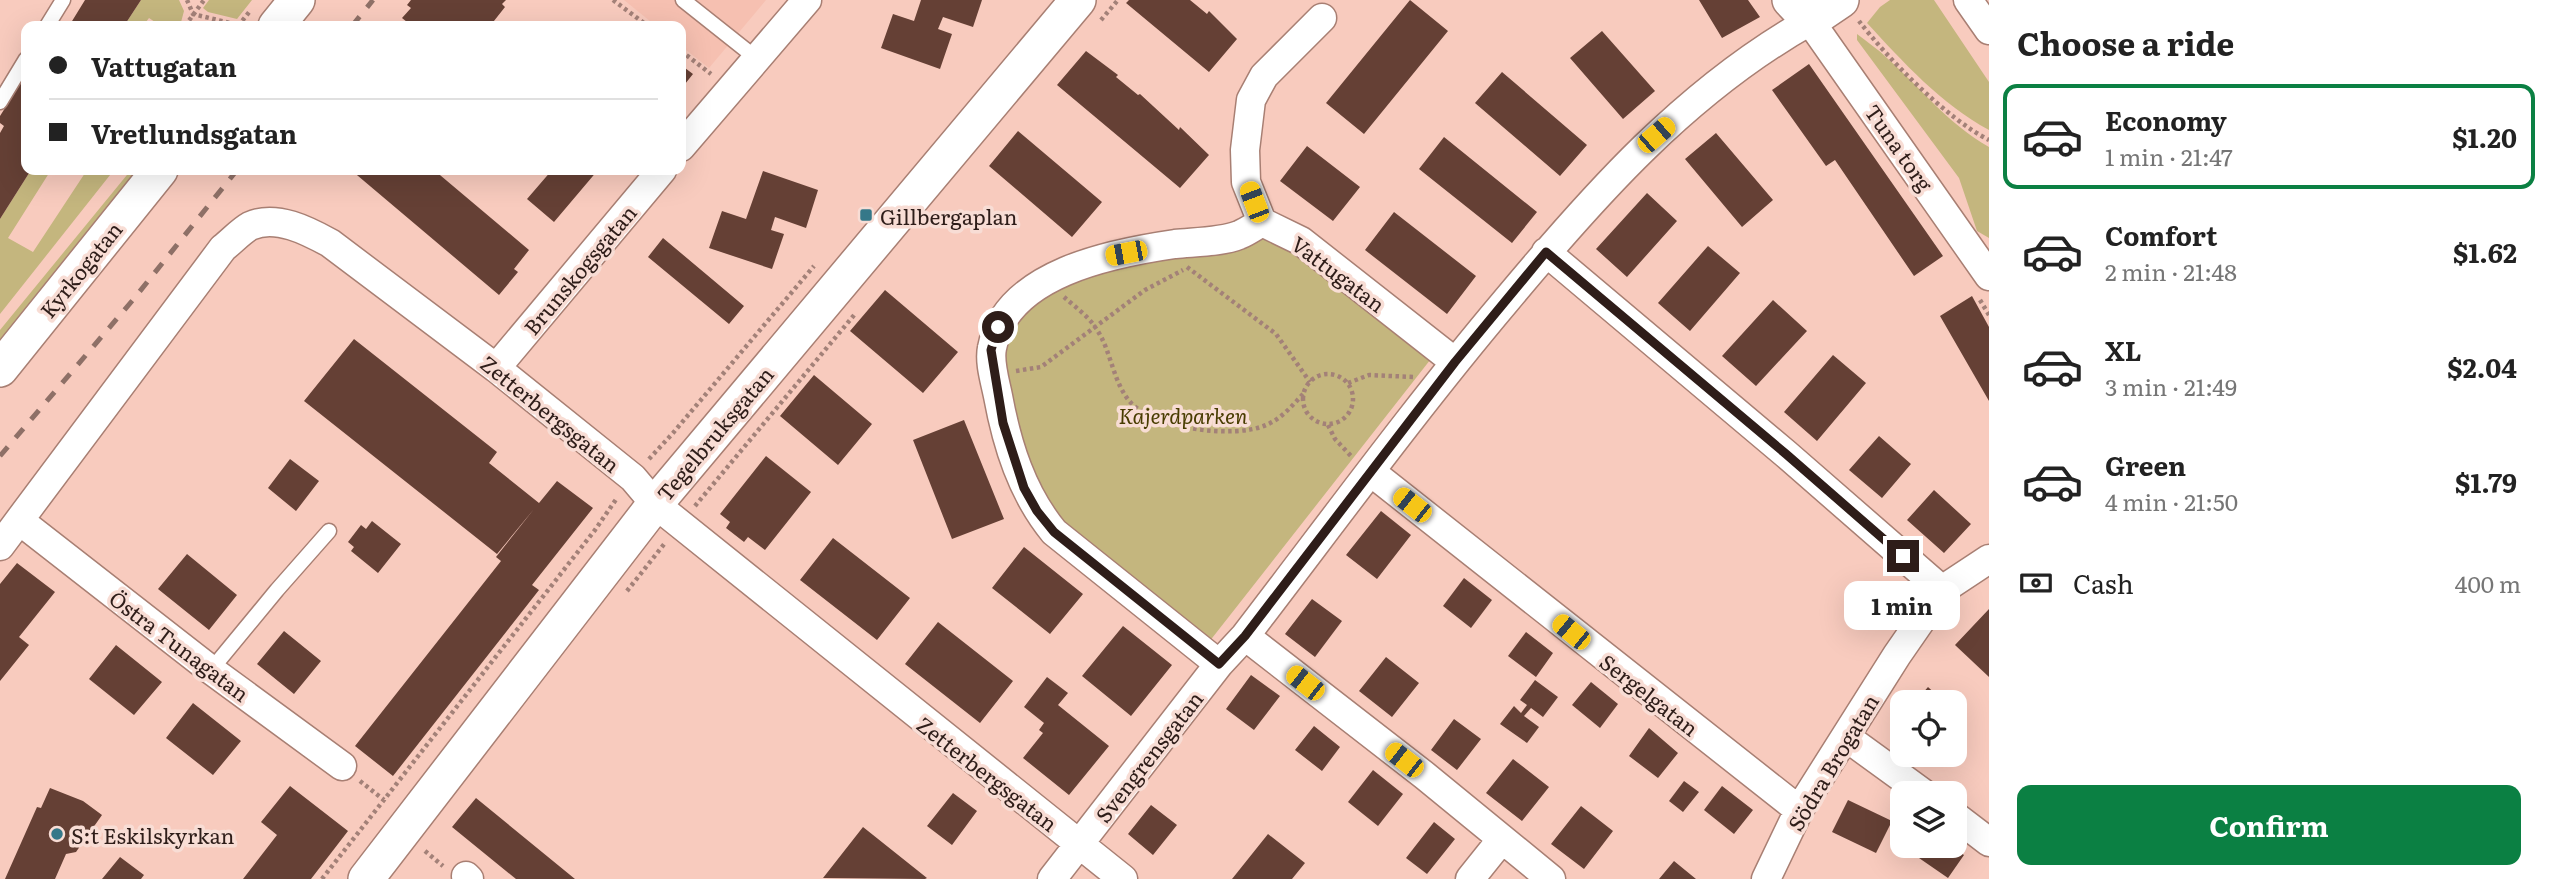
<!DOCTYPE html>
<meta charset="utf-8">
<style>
body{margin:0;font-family:Literata,serif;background:#f6f6f6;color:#222;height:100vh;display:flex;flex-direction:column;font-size:26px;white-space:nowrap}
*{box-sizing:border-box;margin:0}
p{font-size:23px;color:#767676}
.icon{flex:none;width:38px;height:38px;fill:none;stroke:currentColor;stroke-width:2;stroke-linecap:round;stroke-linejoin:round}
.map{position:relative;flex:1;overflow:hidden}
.details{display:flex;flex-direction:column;background:#fff;width:560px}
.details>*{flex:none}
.banner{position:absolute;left:21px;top:21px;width:665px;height:154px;border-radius:14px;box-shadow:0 7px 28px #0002;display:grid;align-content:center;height:154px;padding:0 28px;background:#fff}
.controls{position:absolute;left:1890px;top:690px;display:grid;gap:14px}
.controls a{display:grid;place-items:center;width:77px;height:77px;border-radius:14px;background:#fff;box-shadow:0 7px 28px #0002;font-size:35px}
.end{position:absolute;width:32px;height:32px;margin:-16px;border:9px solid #2e1d19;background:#fff;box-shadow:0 0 0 4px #fff}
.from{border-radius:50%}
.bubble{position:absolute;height:49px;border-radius:14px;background:#fff;box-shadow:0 7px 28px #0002;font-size:23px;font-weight:700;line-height:49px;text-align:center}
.car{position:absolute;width:21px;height:42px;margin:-21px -10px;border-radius:9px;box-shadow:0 0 5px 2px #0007;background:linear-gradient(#f5c518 24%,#345 0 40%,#f5c518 0 76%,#345 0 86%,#f5c518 0)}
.banner b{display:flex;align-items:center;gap:24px;height:66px;font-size:26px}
.banner b+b{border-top:2px solid #e0e0e0}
.banner i{width:18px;height:18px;background:#222}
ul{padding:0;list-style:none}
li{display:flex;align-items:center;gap:21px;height:105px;margin:0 14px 10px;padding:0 14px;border:4px solid transparent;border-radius:14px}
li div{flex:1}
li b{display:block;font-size:26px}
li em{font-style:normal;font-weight:700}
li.on{border-color:#0b8043}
li>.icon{width:63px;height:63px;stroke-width:1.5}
h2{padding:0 28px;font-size:32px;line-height:84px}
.pay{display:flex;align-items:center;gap:18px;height:77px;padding:0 28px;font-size:26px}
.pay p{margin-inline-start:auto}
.button{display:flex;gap:14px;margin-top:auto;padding:14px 28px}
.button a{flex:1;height:80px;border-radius:14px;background:#0b8043;color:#fff;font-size:28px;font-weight:700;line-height:80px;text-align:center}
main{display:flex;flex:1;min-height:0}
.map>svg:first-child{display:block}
.built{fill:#f6c0b1}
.green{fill:#c4b67e}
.building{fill:#654035}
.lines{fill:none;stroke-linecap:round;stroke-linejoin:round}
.service-casing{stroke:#a87f73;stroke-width:17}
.minor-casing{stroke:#a87f73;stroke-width:31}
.tertiary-casing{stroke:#a87f73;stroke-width:38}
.path{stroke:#a38178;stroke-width:4.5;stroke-dasharray:3.5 3.5;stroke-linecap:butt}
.service{stroke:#fff;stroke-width:14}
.minor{stroke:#fff;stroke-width:28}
.tertiary{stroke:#fff;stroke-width:35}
.rail{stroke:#8e7067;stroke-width:5;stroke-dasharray:12 12;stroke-linecap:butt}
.route{stroke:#2e1d19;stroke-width:9}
.poi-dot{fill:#357889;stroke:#f8ddd5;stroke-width:2.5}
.labels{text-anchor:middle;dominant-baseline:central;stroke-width:7;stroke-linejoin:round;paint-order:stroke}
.street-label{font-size:21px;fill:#2e1d19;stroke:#f8ddd5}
.poi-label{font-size:21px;fill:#2e1d19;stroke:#f8ddd5;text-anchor:start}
.park-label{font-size:21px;font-style:italic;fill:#483c00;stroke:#f8ddd5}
</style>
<main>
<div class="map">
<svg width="1989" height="879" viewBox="0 0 1989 879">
<rect width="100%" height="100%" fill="#f8cbbe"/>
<path class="built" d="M 624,0 L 766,0 L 709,68 L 681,46 L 681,26 L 656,26 Z"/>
<path class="green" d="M 141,0 L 179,0 L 184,11 L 180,26 L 161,26 L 149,18 L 143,26 L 124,26 Z
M 209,0 L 252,0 L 237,19 L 208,12 L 203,8 Z
M 1890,0 L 1934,0 L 1989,82 L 1989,130 C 1941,104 1903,62 1867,23 L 1880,7 Z
M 1857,34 C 1867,42 1878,49 1887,58 C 1921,88 1948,124 1989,147 L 1989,238 L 1977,231 L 1959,178 L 1857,40 Z
M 31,170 L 51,170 L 8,238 L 33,252 L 87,170 L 114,170 L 0,314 L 0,219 Z
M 131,170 L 143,170 L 0,345 L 0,330 Z
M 1262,239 L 1296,247 L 1434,355 L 1209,642 L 1064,528 L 1031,475 L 1002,379 L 1009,320 L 1099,263 Z"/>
<path class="building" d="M 85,0 L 141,0 L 124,26 L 69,26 Z
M 411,0 L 506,0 L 502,4 L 505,7 L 490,26 L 404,26 L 407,22 L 402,18 L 411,8 L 407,5 Z
M 921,0 L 982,0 L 973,27 L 943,17 L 938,29 L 952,34 L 940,69 L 881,48 L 893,14 L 914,21 Z
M 1129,0 L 1190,0 L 1207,14 L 1209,11 L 1237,39 L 1209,72 L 1126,3 Z
M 1410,0 L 1448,31 L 1364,134 L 1326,103 Z
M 1699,0 L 1748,0 L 1760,17 L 1722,38 Z
M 1602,31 L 1655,91 L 1623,119 L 1570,58 Z
M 1086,51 L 1118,75 L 1116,77 L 1138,95 L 1140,94 L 1179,130 L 1180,127 L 1209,155 L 1180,188 L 1057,85 Z
M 1809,64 L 1943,256 L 1914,276 L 1835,160 L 1826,166 L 1772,90 Z
M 681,65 L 693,74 L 681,89 Z
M 1502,72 L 1587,145 L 1560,176 L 1475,103 Z
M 26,75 L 26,170 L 31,170 L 0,219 L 0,133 L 4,126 L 0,123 L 0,116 Z
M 1018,131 L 1102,202 L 1072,237 L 989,166 Z
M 1716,133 L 1773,200 L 1742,227 L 1685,159 Z
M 1444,137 L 1537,212 L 1512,243 L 1419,169 Z
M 1307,146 L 1360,187 L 1333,221 L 1280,181 Z
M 351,170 L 434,170 L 529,250 L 514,269 L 518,272 L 499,295 Z
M 552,170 L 598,170 L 554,222 L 527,199 Z
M 763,171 L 818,190 L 806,228 L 775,217 L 771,230 L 784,234 L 772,269 L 709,248 L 722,211 L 746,219 Z
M 1647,193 L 1677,221 L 1627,277 L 1596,249 Z
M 1394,212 L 1476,276 L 1447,314 L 1365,250 Z
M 663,238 L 744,306 L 729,324 L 648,257 Z
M 1708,246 L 1740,273 L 1690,331 L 1658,303 Z
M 885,290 L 958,352 L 923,393 L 850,331 Z
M 1972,296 L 1989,327 L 1989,401 L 1940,316 Z
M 1773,300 L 1807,331 L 1756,386 L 1722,356 Z
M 354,339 L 497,452 L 489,463 L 539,503 L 557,481 L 593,508 L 532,585 L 539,590 L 393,776 L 355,746 L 501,561 L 496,557 L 534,509 L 497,554 L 304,401 Z
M 1833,355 L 1866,383 L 1817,441 L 1784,412 Z
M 814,375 L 872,424 L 838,465 L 780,416 Z
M 964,420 L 1004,519 L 952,539 L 913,440 Z
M 1879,436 L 1911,464 L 1882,498 L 1849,470 Z
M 766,456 L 811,492 L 765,550 L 748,537 L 744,542 L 726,528 L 730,522 L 720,514 Z
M 290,459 L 319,481 L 296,511 L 268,488 Z
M 1934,490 L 1971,524 L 1944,553 L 1907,520 Z
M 1381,511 L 1411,535 L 1377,579 L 1346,555 Z
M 372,521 L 401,544 L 378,573 L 351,551 L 354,547 L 348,542 L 361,525 L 366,529 Z
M 833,538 L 910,598 L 877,640 L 800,580 Z
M 1024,547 L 1083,594 L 1050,634 L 992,588 Z
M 187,554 L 237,595 L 209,630 L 158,589 Z
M 17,563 L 55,592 L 19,637 L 29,645 L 0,681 L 0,584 Z
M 1464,578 L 1492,600 L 1471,628 L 1443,606 Z
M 1312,599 L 1342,621 L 1315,657 L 1285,634 Z
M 1989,609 L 1989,677 L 1955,645 Z
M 938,622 L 1013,681 L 980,723 L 905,664 Z
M 1123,626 L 1172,665 L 1131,716 L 1082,676 Z
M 284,631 L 321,661 L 294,694 L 257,664 Z
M 1526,632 L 1553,653 L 1536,677 L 1508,656 Z
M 116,645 L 162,682 L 134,715 L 89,679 Z
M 1386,657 L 1419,683 L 1392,717 L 1359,691 Z
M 1251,675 L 1280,696 L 1254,730 L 1226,709 Z
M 1047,677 L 1068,693 L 1058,705 L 1109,746 L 1069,795 L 1023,758 L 1043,733 L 1039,730 L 1044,723 L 1024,707 Z
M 1535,680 L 1558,697 L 1543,717 L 1531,708 L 1524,716 L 1539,727 L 1527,743 L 1500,724 L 1514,706 L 1521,713 L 1527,705 L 1520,700 Z
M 1591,682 L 1618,704 L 1600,728 L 1572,705 Z
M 1928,687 L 1944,702 L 1915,702 Z
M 193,703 L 241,741 L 213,775 L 166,738 Z
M 1955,711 L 1967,721 L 1955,734 Z
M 1454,719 L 1481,739 L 1457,770 L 1431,750 Z
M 1314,726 L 1340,747 L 1322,771 L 1295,750 Z
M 1649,728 L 1678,753 L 1658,778 L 1629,756 Z
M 1513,759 L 1549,787 L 1522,821 L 1486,793 Z
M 1373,770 L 1403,794 L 1378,826 L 1348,802 Z
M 1684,781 L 1699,792 L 1683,812 L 1669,801 Z
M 290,786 L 348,831 L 311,879 L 243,879 L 277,835 L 261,822 Z
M 1722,786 L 1753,810 L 1734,834 L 1704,810 Z
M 50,788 L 83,801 L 102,815 L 76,852 L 66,854 L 55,879 L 5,879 L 37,807 L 41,808 Z
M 953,793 L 977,811 L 952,845 L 927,826 Z
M 476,798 L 575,879 L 516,879 L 452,827 Z
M 1848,800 L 1892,821 L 1876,853 L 1832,832 Z
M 1151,805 L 1177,825 L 1153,855 L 1128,834 Z
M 1581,806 L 1613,831 L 1584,869 L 1551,844 Z
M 1434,822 L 1455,839 L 1427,874 L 1406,858 Z
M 863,827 L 927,878 L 925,879 L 823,878 Z
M 1268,834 L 1305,863 L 1292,879 L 1232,879 Z
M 1928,845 L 1950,845 L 1964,855 L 1948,878 L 1919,858 Z
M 120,857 L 144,875 L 141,879 L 102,879 Z
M 1674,861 L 1696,879 L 1659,879 Z"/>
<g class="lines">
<defs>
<path id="service" d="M 683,0 L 756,58
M 47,26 L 63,0
M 0,102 L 26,59
M 211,670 L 277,590 L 329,531"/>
<path id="minor" d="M 1968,0 L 1989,30
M 681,147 L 807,0
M 1262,222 L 1246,182 L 1245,150 L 1251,100 L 1264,76 L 1322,18
M 1546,252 L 1786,454 L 1942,590
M 496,368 L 662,170
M 1371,472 L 1799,810
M 20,521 L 211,670 L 342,766
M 0,546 L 223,248 C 232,241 241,231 250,226 C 276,214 308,231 330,243 L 496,368 L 633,478 L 655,504 L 1123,879
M 1245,636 L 1424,775 L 1551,879
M 1219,664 L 1054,532 C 1022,493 1007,445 998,396 C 995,381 989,362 992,348 C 1006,273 1113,253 1175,244 C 1194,242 1222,242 1239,235 C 1247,232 1255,226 1262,222 L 1301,241 L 1455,362
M 1846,737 L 1923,793
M 1955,816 L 1989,842
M 466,876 L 469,879
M 1052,879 L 1219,664 L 1245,636 C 1331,524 1414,410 1505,302 C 1594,195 1687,90 1810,21 L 1989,276
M 1470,879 L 1502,839
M 1766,879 L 1799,810 L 1897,655 L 1942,590 L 1989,559"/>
<path id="tertiary" d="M 1790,0 L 1810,21 L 1841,0
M 276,26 L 297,0
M 0,369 L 160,170
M 366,879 L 655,504 L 1078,0"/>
</defs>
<use href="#service" class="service-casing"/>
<use href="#minor" class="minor-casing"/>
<use href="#tertiary" class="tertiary-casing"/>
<path class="path" d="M 187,0 L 193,14 L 238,25
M 613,0 L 648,26
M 1101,20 L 1118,0
M 1859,21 C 1887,58 1947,119 1989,140
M 185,26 L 204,0
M 238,26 L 250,11
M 681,51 L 711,74
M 1187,267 L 1276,334 L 1310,382
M 1064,297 C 1074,306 1088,316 1095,327 C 1112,350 1112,383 1132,404 C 1157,429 1235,439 1266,425 C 1281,419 1292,406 1303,394
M 1980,300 L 1989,315
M 1016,371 L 1041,367 L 1145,290 L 1183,270
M1303 399a25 25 0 1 1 50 0a25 25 0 1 1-50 0Z
M 1348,383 L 1369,375 L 1413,377
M 1328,425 L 1335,439 L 1351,456
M 649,459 L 673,433 L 814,266
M 695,506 L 855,314
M 627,591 L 665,543
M 360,781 L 384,800
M 425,851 L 443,866
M 322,879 L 595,530 L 617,498"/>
<use href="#service" class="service"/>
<use href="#minor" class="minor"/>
<use href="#tertiary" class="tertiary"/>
<path class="rail" d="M 352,26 L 373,0
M 0,456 L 132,301 L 237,170"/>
</g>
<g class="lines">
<path class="route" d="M 998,327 L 991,350 L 1003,423 L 1024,488 L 1037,511 L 1054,532 L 1219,664 L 1245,636 L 1455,362 L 1546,252 L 1786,454 L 1903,556"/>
</g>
<g class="poi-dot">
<rect x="859" y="208" width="14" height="14" rx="3.5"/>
<circle cx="57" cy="834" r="7"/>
</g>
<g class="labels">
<g class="street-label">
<text transform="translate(1900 147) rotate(55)">Tuna torg</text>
<text transform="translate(80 269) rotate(-51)">Kyrkogatan</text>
<text transform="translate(579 269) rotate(-50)">Brunskogsgatan</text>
<text transform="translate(1339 273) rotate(37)">Vattugatan</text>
<text transform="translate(551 413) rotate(39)">Zetterbergsgatan</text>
<text transform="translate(714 433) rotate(-50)">Tegelbruksgatan</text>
<text transform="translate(180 645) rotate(37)">Östra Tunagatan</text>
<text transform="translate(1650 694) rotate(38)">Sergelgatan</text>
<text transform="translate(1148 756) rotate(-52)">Svengrensgatan</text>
<text transform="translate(1832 762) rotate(-59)">Södra Brogatan</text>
<text transform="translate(988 773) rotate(38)">Zetterbergsgatan</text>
</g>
<g class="poi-label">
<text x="880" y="215">Gillbergaplan</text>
<text x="71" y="834">S:t Eskilskyrkan</text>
</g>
<g class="park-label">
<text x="1183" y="414">Kajerdparken</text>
</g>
</g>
</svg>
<div class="controls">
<a><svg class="icon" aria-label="locate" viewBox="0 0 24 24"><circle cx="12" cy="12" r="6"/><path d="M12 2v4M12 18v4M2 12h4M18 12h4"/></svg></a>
<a><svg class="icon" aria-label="layers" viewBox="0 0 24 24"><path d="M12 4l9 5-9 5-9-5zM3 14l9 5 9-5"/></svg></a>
</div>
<i class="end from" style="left:998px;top:327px"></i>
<i class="end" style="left:1903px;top:556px"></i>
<div class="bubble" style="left:1844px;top:581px;width:116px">1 min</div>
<i class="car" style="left:1656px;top:135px;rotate:49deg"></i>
<i class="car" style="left:1254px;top:202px;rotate:339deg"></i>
<i class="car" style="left:1126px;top:253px;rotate:259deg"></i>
<i class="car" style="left:1412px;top:505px;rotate:308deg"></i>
<i class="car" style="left:1571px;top:632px;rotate:309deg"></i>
<i class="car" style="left:1305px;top:683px;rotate:308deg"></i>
<i class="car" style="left:1404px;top:760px;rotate:308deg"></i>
<div class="banner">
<b><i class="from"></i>Vattugatan</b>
<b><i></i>Vretlundsgatan</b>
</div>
</div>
<section class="details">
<h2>Choose a ride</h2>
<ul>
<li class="on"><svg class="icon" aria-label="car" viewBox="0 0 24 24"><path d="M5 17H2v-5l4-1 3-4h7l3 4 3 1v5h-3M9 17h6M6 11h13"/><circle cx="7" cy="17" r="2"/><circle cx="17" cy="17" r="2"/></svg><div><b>Economy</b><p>1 min · 21:47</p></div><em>$1.20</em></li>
<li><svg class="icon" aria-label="car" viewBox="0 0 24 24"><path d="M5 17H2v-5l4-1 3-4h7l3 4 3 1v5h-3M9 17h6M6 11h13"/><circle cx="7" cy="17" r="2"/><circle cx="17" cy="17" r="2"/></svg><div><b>Comfort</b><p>2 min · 21:48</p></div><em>$1.62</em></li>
<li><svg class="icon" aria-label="car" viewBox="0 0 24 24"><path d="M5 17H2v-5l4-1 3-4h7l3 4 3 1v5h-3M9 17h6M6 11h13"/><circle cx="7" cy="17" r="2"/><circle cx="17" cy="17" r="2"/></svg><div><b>XL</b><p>3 min · 21:49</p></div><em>$2.04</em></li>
<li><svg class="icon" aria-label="car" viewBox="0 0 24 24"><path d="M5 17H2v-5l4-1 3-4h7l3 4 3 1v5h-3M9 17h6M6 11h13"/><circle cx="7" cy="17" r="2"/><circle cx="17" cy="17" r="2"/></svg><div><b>Green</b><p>4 min · 21:50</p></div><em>$1.79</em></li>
</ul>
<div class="pay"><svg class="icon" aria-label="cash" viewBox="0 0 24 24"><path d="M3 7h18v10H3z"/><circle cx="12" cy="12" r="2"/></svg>Cash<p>400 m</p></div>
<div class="button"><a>Confirm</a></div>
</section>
</main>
